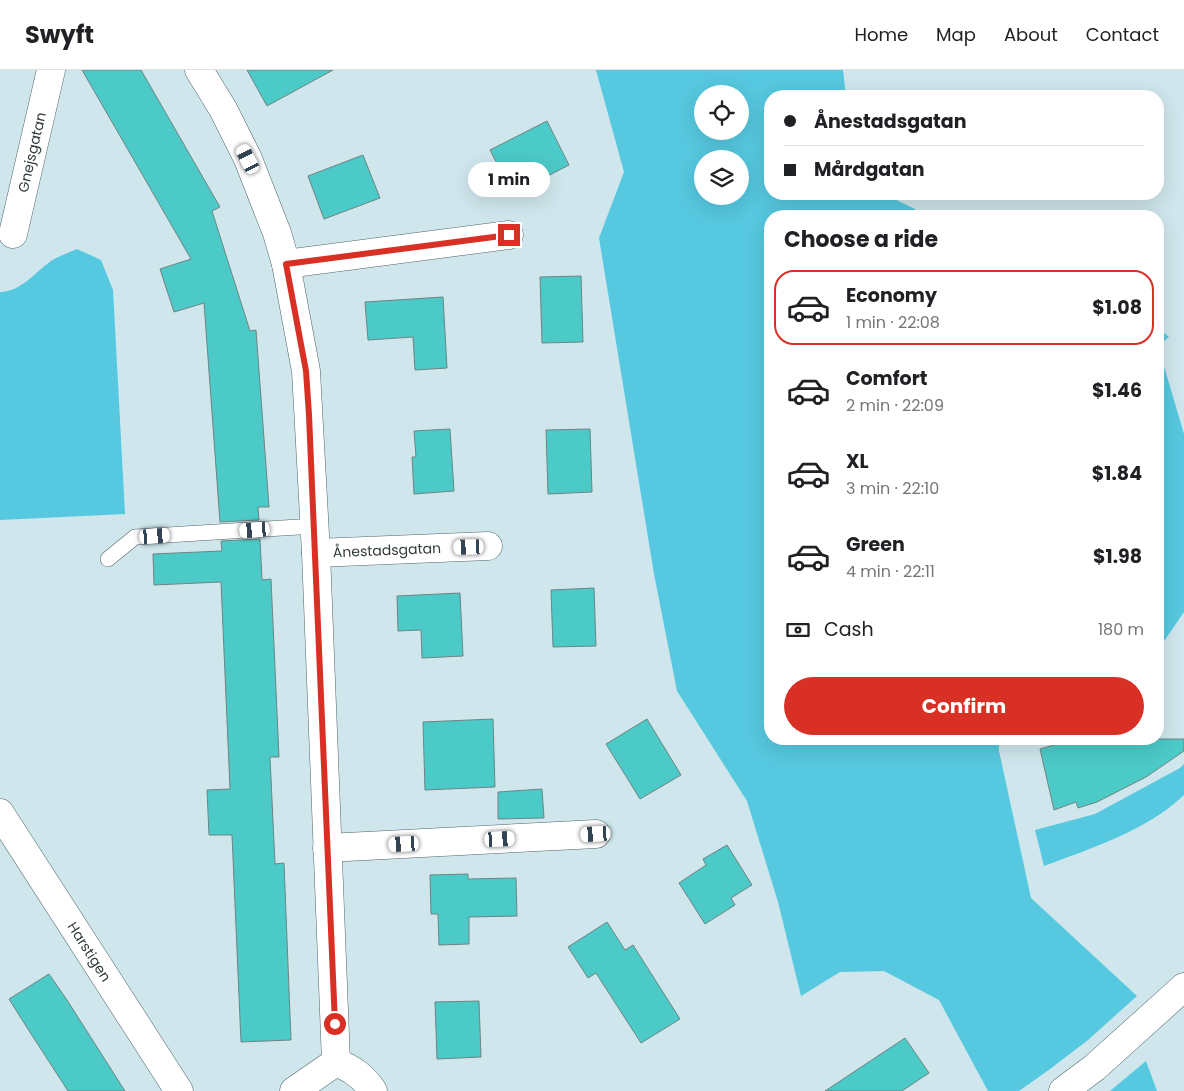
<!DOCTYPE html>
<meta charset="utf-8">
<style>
body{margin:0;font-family:Poppins,sans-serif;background:#f6f6f6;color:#202124;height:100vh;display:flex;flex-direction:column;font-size:19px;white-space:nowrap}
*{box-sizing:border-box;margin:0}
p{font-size:16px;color:#757577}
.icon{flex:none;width:28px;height:28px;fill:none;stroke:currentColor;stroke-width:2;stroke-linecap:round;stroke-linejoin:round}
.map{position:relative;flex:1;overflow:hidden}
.side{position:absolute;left:764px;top:140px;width:400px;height:535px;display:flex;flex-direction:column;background:#fff;border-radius:20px;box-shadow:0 5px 20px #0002}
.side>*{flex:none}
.hud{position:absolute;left:764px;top:20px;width:400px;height:110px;border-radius:20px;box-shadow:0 5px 20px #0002;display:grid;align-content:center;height:110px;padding:0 20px;background:#fff}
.buttons{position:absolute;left:694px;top:15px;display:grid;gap:10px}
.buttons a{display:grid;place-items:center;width:55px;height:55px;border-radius:50%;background:#fff;box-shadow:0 5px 20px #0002;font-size:25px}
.end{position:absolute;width:22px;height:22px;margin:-11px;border:6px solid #d93025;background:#fff;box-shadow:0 0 0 2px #fff}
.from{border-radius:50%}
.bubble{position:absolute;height:35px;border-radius:18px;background:#fff;box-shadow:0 5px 20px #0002;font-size:16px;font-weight:700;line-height:35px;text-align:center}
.car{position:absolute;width:15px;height:30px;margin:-15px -8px;border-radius:6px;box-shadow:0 0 4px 1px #0007;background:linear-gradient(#fff 24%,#345 0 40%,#fff 0 76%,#345 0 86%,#fff 0)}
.hud b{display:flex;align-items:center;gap:18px;height:48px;font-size:19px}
.hud b+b{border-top:1px solid #e0e0e0}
.hud i{width:12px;height:12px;background:#202124}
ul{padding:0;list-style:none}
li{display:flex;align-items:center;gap:15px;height:75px;margin:0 10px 8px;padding:0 10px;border:2px solid transparent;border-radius:20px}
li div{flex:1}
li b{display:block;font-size:19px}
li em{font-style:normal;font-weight:700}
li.current{border-color:#d93025}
li>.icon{width:45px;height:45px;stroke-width:1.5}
h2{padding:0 20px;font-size:22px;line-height:60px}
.pay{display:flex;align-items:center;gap:12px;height:55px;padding:0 20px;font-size:19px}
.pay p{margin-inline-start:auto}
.cta{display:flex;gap:10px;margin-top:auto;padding:10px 20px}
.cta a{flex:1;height:58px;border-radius:30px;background:#d93025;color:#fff;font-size:20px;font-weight:700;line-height:58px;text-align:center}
header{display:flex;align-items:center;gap:30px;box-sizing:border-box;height:70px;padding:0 25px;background:#fff;border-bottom:1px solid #e0e0e0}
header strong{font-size:24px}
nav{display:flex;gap:28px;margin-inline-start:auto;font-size:18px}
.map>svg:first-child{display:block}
.green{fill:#56c8df;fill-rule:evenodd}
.building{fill:#4bcac8;stroke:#6e8483}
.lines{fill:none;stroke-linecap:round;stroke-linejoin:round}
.service-casing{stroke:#51656a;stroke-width:16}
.minor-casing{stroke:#51656a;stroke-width:29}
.service{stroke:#fff;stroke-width:15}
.minor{stroke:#fff;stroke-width:28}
.route{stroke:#d93025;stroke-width:6}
.labels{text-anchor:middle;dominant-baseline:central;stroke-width:4;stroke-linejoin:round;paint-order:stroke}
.street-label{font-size:14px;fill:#323b3d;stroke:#cfe6ec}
</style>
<header>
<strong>Swyft</strong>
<nav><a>Home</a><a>Map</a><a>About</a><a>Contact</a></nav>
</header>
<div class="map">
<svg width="1184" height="1021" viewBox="0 0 1184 1021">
<rect width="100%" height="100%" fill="#cfe6ec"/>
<path class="green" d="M 596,0 L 843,0 L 846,26 L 770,26 L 770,124 L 884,124 L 915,139 L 919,146 L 770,146 L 770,669 L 999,669 L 999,681 L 1031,828 L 1137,926 L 1088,970 L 1050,999 L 1019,1021 L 988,1021 L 939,930 L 884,901 L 840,902 L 801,926 L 778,832 L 747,731 L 677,621 L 654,504 L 599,168 L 624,102 ZM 702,24 L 740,24 L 740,61 L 702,61 ZM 702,89 L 740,89 L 740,126 L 702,126 Z
M 77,179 L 101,190 L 113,220 L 125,444 L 0,450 L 0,222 C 21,222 35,202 51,191 C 59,186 68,183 77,179 Z
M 1158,258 L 1169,267 L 1158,276 L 1184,364 L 1184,542 L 1158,580 Z
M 1184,694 L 1184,725 C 1146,761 1092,778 1044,796 L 1035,760 L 1095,744 L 1180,698 Z
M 1146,991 L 1157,1021 L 1110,1021 Z"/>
<path class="building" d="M 82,0 L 141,0 L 220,137 L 212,141 L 250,261 L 256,260 L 269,437 L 258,437 L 259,450 L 220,452 L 204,233 L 174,242 L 160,199 L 191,189 Z
M 247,0 L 333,0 L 267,36 Z
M 547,51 L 569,95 L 513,124 L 490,80 Z
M 363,85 L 380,128 L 324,149 L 308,106 Z
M 581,206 L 583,272 L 542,273 L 540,207 Z
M 443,227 L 447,298 L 415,300 L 413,267 L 368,270 L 365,232 Z
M 450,359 L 454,421 L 414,424 L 412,387 L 416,387 L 414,361 Z
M 590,359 L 592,422 L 548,424 L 546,360 Z
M 260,469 L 262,510 L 271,509 L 279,687 L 270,687 L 275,794 L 284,793 L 291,970 L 241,972 L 232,765 L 209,765 L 207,720 L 230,719 L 221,512 L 154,515 L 153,484 L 222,481 L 221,471 Z
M 594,518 L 596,576 L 553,577 L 551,520 Z
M 460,523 L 463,586 L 422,588 L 421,560 L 398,561 L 397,526 Z
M 493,649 L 495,717 L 425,720 L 423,652 Z
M 647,649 L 681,705 L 640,729 L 606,674 Z
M 1075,669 L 1184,669 L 1184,681 L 1146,707 L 1097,732 L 1078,738 L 1076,732 L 1054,740 L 1040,679 Z
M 542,719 L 544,748 L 498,749 L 498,722 Z
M 727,775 L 752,815 L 731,828 L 735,835 L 705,854 L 679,813 L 706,795 L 703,789 Z
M 468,804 L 468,809 L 516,808 L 517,846 L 469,847 L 469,874 L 439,875 L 438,844 L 431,844 L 430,805 Z
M 607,852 L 625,880 L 633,875 L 680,949 L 641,973 L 596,903 L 588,908 L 568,877 Z
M 49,904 L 67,930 L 125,1021 L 68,1021 L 26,956 L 9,929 Z
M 479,931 L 481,987 L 437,989 L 435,932 Z
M 905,968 L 929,1003 L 902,1021 L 825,1021 Z"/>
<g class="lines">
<defs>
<path id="service" d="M 108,489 L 135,467 L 315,456"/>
<g id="minor">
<path d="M 199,0 L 223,39 L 248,89 L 277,163 L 286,194 L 306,301 L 316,483 L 336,992 L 294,1021"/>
<path id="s1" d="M 13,164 L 51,0"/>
<path d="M 286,194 L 509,165"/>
<path id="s2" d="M 316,483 L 488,476"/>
<path id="s3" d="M 0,743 L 179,1021"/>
<path d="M 327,778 L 596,764"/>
<path d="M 336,992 C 352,999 363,1006 373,1021"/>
<path d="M 1063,1021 L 1094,998 L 1184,917"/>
</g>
</defs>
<use href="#service" class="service-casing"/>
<use href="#minor" class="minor-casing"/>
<use href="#service" class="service"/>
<use href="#minor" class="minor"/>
</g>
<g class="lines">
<path class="route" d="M 335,954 L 309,345 L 306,301 L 286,194 L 509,165"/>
</g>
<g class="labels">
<g class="street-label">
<text stroke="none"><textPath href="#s1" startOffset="84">Gnejsgatan</textPath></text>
<text stroke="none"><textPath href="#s2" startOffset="71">Ånestadsgatan</textPath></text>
<text stroke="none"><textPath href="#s3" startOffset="165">Harstigen</textPath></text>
</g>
</g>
</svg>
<div class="buttons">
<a><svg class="icon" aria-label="locate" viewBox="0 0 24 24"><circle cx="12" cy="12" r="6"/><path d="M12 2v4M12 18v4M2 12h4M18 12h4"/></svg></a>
<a><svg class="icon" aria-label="layers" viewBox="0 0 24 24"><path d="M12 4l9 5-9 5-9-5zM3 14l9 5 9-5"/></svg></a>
</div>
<i class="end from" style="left:335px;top:954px"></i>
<i class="end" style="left:509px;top:165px"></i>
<div class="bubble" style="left:468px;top:92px;width:82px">1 min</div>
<i class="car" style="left:248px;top:89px;rotate:333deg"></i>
<i class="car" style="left:255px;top:460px;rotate:266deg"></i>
<i class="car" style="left:155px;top:466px;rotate:86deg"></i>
<i class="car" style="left:469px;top:477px;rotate:268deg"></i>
<i class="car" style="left:596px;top:764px;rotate:267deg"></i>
<i class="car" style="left:500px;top:769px;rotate:87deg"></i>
<i class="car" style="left:404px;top:774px;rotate:267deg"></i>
<div class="hud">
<b><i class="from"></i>Ånestadsgatan</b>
<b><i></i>Mårdgatan</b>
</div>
<section class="side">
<h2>Choose a ride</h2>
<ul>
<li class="current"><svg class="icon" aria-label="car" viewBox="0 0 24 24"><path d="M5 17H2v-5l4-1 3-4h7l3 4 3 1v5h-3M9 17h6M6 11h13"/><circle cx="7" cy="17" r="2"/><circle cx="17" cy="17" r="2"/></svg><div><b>Economy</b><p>1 min · 22:08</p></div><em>$1.08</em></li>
<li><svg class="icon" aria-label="car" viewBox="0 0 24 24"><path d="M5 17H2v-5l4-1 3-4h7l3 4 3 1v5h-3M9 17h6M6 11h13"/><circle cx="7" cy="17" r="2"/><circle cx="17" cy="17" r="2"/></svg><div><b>Comfort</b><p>2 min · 22:09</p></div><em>$1.46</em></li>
<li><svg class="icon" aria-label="car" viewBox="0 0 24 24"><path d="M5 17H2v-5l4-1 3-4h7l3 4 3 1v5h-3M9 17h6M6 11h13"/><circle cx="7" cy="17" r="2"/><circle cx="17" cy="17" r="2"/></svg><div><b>XL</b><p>3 min · 22:10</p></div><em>$1.84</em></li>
<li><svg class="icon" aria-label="car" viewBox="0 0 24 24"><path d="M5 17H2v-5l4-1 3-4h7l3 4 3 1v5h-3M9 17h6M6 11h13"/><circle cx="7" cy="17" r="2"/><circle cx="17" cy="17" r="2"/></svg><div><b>Green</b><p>4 min · 22:11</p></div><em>$1.98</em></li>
</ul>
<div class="pay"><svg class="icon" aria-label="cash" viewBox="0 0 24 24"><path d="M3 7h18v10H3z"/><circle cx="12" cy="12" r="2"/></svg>Cash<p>180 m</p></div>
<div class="cta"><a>Confirm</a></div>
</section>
</div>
